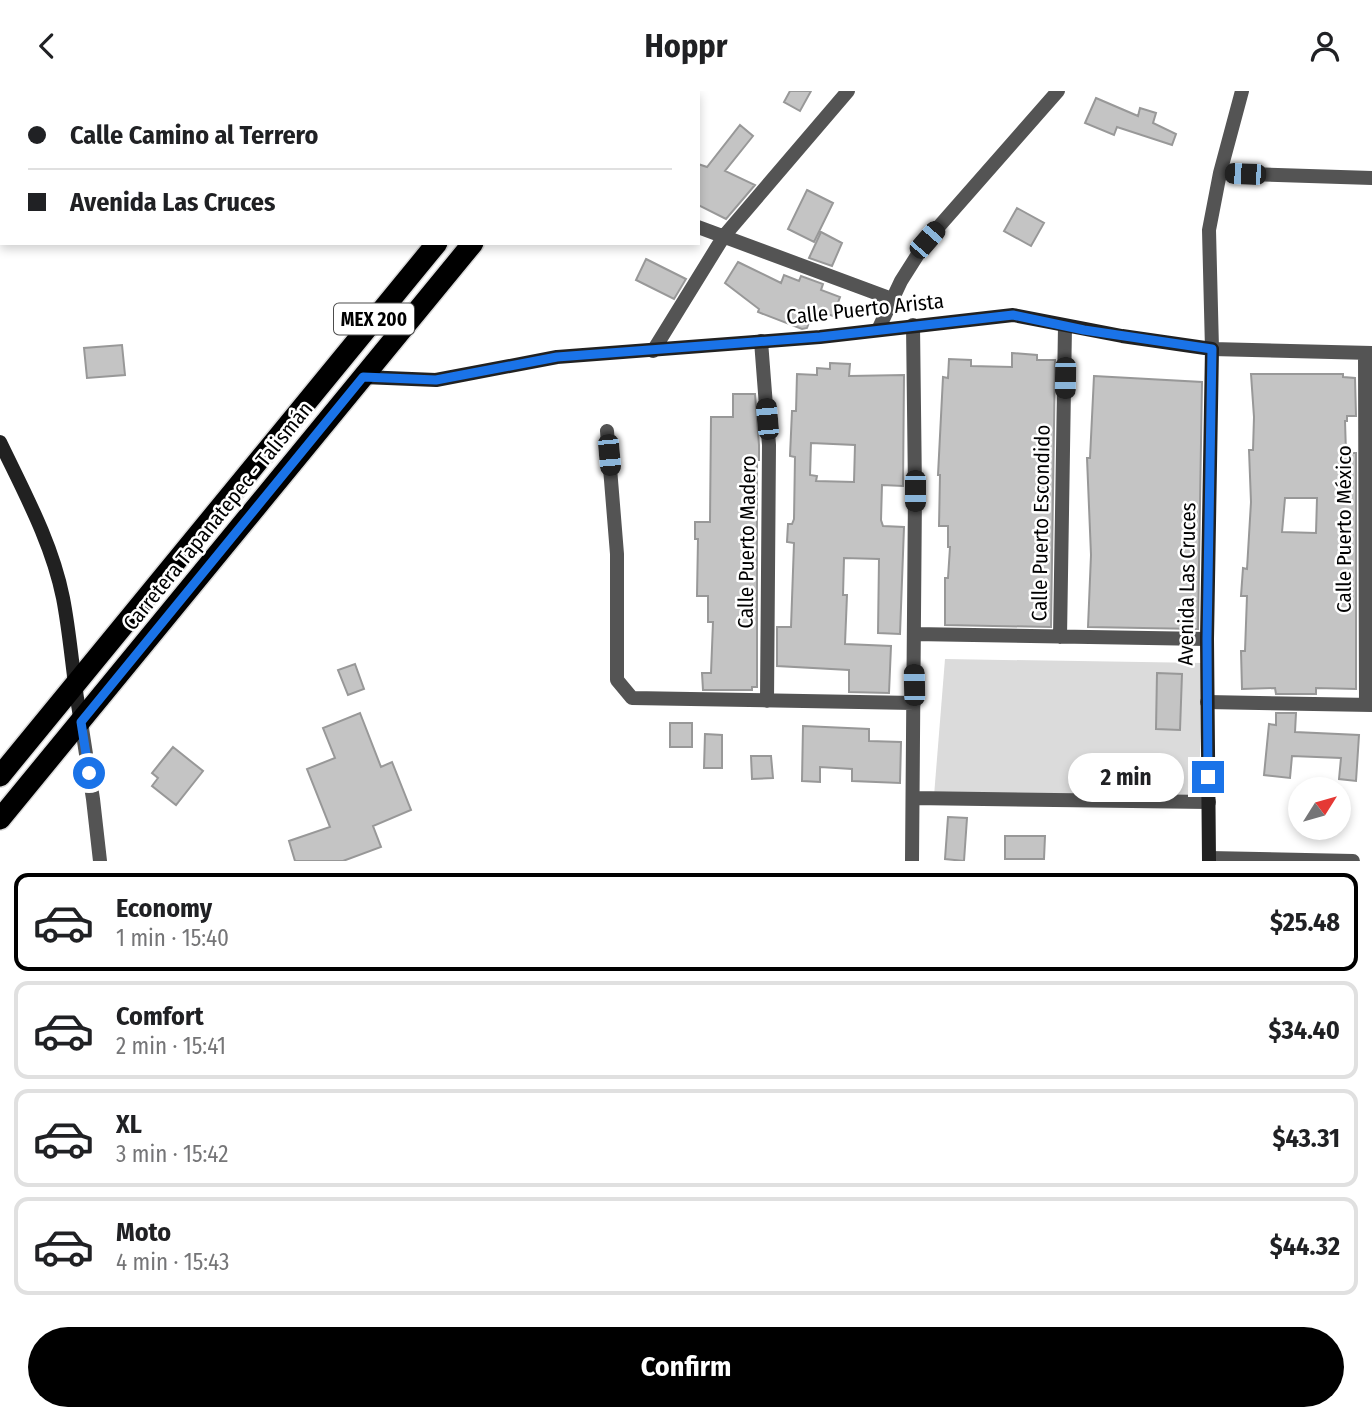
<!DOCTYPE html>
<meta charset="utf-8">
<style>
body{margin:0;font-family:"Fira Sans Condensed",sans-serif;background:#f2f2f2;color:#202124;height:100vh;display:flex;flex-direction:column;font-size:26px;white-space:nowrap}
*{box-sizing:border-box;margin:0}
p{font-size:23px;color:#757577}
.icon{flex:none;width:38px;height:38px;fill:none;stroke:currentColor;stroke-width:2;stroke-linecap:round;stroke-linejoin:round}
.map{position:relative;height:770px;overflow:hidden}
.side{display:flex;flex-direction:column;background:#fff;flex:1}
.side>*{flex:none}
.guide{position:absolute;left:0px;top:0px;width:700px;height:154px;box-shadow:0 4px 10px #0003;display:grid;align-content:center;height:154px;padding:0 28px;background:#fff}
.needle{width:46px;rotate:53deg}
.controls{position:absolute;left:1288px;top:686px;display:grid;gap:14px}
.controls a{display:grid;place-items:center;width:63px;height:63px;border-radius:50%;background:#fff;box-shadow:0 4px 10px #0003;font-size:35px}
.end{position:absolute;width:32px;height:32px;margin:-16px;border:9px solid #1a73e8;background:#fff;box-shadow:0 0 0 4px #fff}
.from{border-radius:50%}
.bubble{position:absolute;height:49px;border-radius:24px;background:#fff;box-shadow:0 4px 10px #0003;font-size:23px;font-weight:700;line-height:49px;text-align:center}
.car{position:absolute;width:21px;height:42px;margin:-21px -10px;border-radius:9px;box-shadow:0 0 5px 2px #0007;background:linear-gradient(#222 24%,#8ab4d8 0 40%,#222 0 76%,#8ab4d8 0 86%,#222 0)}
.guide b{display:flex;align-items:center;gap:24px;height:66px;font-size:26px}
.guide b+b{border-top:2px solid #e0e0e0}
.guide i{width:18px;height:18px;background:#202124}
ul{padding:12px 0 0;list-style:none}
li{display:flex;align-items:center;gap:21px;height:98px;margin:0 14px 10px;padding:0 14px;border:4px solid #e0e0e0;border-radius:14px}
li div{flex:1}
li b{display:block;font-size:26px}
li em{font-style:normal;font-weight:700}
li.active{border-color:#000}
li>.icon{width:63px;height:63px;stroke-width:1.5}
.cta{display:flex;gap:14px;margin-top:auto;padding:14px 28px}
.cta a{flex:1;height:80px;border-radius:42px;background:#000;color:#fff;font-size:28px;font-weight:700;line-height:80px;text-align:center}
header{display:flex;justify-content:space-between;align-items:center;height:91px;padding:0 28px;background:#fff;font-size:32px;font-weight:700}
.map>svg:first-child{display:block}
.green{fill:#dbdbdb}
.building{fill:#c4c4c4;stroke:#989898;stroke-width:2;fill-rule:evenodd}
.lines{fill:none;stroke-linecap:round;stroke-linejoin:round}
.highway-casing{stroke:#dbdbdb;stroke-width:24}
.street{stroke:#545454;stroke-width:14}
.secondary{stroke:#212121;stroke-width:14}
.highway{stroke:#000;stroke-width:21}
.route{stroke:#1a73e8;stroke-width:9}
.labels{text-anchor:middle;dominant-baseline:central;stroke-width:5;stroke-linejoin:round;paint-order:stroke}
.shield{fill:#fff;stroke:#4c4c4c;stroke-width:2}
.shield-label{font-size:19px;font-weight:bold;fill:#000}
.street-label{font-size:21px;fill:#000;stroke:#fff}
</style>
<header><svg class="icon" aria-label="back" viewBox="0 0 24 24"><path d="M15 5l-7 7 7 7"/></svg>Hoppr<svg class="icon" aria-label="person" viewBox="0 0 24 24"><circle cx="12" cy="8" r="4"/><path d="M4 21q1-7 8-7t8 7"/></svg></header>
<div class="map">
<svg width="1372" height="770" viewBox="0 0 1372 770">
<rect width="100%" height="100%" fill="#fff"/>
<path class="green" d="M 945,568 L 1204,572 L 1198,710 L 934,705 Z"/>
<path class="building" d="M 790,0 L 811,0 L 800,20 L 784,11 Z
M 1096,7 L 1138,25 L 1140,17 L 1156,22 L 1153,32 L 1176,43 L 1172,54 L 1117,36 L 1114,44 L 1085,32 Z
M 740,34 L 753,45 L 725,80 L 755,94 L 726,128 L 698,114 L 698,73 L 707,76 Z
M 807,99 L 833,112 L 814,151 L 788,138 Z
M 1017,117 L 1044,132 L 1031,155 L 1004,140 Z
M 821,141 L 842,152 L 832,175 L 809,167 Z
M 646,168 L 686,188 L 674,208 L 636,189 Z
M 738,171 L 781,192 L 784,184 L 799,190 L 801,185 L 823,193 L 821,199 L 840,206 L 833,225 L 814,218 L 807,237 L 802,238 L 758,221 L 759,218 L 725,192 Z
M 122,254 L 125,284 L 87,287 L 84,257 Z
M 1012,262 L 1037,264 L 1037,269 L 1055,269 L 1051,536 L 945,534 L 945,487 L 948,487 L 950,456 L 948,456 L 948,435 L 939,435 L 940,384 L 938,384 L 943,286 L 948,287 L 949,268 L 971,269 L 971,275 L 1012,276 Z
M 830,272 L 850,273 L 849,285 L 904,284 L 903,395 L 882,394 L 881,429 L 883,435 L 904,436 L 900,543 L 878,542 L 879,468 L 844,467 L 843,504 L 847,504 L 845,553 L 891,555 L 889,602 L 849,601 L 849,579 L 777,575 L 777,536 L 791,536 L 794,452 L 787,451 L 788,433 L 792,433 L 794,428 L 795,366 L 790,365 L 792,320 L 796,320 L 797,283 L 817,284 L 817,277 L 830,278 ZM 811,352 L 855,354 L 854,391 L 816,390 L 817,385 L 810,384 Z
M 1251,283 L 1343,283 L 1343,286 L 1355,287 L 1356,325 L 1347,325 L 1347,330 L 1345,330 L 1346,362 L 1356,362 L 1356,598 L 1316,597 L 1316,603 L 1276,603 L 1275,597 L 1242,598 L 1241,560 L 1245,560 L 1247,505 L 1241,505 L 1243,477 L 1247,478 L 1251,411 L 1249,359 L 1253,359 L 1254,326 ZM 1285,407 L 1317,407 L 1316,442 L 1282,441 Z
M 1094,285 L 1202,291 L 1198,538 L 1088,536 L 1091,464 L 1087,367 L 1090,367 Z
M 733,303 L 755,303 L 759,354 L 759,369 L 757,369 L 757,596 L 752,596 L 752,599 L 703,599 L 702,582 L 711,582 L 713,531 L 708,531 L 708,505 L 697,505 L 698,448 L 695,448 L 695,431 L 710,431 L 711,326 L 733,326 Z
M 355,573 L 364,598 L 348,604 L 338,579 Z
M 1157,582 L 1182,583 L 1180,639 L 1156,638 Z
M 360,622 L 381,676 L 392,671 L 411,719 L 373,735 L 381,756 L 343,770 L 295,770 L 289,750 L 330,736 L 307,678 L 335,667 L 323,637 Z
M 1276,622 L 1296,622 L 1295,641 L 1359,644 L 1356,690 L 1339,688 L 1341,667 L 1292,665 L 1290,687 L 1264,684 L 1269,633 L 1276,634 Z
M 670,632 L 692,632 L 692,656 L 670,656 Z
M 803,635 L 869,638 L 869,650 L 901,651 L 900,692 L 852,690 L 852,678 L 820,676 L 820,691 L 802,690 Z
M 705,643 L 722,644 L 722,677 L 704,677 Z
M 173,656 L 203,680 L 176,714 L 152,695 L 158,687 L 152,682 Z
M 751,665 L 771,665 L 773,687 L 752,688 Z
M 948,726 L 967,727 L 964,770 L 945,768 Z
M 1005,745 L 1045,745 L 1044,768 L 1005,768 Z"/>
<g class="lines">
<defs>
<path id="highway" d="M 561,2 L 563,0
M 597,2 L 599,0
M 0,685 L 437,152
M 0,728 L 473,152"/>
</defs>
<use href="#highway" class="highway-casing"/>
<path class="street" d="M 1242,0 L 1220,82 L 1209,139 L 1212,258 L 1372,262
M 1220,82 L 1372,87
M 698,136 L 892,208
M 878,239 L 901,190 L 927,149 L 1058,0
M 761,250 L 769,354 L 767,610
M 653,260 L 724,145 L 848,0
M 1365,262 L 1366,613
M 607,340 L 617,463 L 617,589 L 632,607 L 914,612
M 914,543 L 1207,548
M 1060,546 L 1065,235
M 1207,611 L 1372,614
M 81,631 L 93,708 L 100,770
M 913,707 L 1209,711
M 1209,767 L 1353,770
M 912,770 L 915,400 L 913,234"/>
<path class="secondary" d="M 363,286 L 436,289 L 557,266 L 820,246 L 1013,224 L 1122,245 L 1212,258 L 1207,548 L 1209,770
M 0,351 C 24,401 52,452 63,507 C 71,548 73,590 81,631"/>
<use href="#highway" class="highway"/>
</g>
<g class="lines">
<path class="route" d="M 89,682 L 81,631 L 363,286 L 436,289 L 557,266 L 820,246 L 1013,224 L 1084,239 L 1212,258 L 1207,548 L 1208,686"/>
</g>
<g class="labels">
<rect class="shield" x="334" y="212.5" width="80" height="31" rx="5"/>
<g class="shield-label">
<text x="374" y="228">MEX 200</text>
</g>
<g class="street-label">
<text transform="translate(865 218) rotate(-6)">Calle Puerto Arista</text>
<text transform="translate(218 425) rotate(-51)">Carretera Tapanatepec - Talismán</text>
<text transform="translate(1041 432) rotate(-89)">Calle Puerto Escondido</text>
<text transform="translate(1344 438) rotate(-90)">Calle Puerto México</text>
<text transform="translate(747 451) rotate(-89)">Calle Puerto Madero</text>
<text transform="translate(1187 493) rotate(-89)">Avenida Las Cruces</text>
</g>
</g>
</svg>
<div class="controls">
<a><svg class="needle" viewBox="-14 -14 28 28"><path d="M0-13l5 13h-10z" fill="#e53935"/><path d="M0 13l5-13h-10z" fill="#757577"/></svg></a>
</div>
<i class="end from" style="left:89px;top:682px"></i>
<i class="end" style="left:1208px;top:686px"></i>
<div class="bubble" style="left:1068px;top:662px;width:116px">2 min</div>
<i class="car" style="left:1245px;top:83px;rotate:272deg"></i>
<i class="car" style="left:927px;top:149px;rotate:41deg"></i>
<i class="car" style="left:1065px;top:287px;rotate:181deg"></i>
<i class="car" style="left:767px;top:328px;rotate:355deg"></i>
<i class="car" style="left:609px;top:364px;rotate:175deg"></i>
<i class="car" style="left:915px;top:400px;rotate:180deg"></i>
<i class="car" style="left:914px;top:594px;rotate:359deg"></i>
<div class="guide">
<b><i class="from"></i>Calle Camino al Terrero</b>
<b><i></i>Avenida Las Cruces</b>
</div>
</div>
<section class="side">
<ul>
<li class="active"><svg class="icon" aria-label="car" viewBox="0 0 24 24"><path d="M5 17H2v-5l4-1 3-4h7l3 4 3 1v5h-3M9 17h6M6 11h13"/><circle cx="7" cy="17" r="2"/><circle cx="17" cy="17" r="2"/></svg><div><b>Economy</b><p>1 min · 15:40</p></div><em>$25.48</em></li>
<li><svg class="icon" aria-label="car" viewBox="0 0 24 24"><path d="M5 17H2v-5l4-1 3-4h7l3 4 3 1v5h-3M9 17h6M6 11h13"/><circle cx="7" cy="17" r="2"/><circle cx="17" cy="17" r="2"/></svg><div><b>Comfort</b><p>2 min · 15:41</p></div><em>$34.40</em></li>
<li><svg class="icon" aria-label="car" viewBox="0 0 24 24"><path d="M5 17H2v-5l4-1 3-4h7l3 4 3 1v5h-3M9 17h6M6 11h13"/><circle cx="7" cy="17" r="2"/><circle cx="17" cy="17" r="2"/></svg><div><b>XL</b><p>3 min · 15:42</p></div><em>$43.31</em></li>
<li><svg class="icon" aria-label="car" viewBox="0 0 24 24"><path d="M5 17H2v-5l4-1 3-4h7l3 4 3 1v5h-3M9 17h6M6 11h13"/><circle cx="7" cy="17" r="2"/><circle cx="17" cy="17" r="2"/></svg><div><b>Moto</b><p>4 min · 15:43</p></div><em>$44.32</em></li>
</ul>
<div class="cta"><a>Confirm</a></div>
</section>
